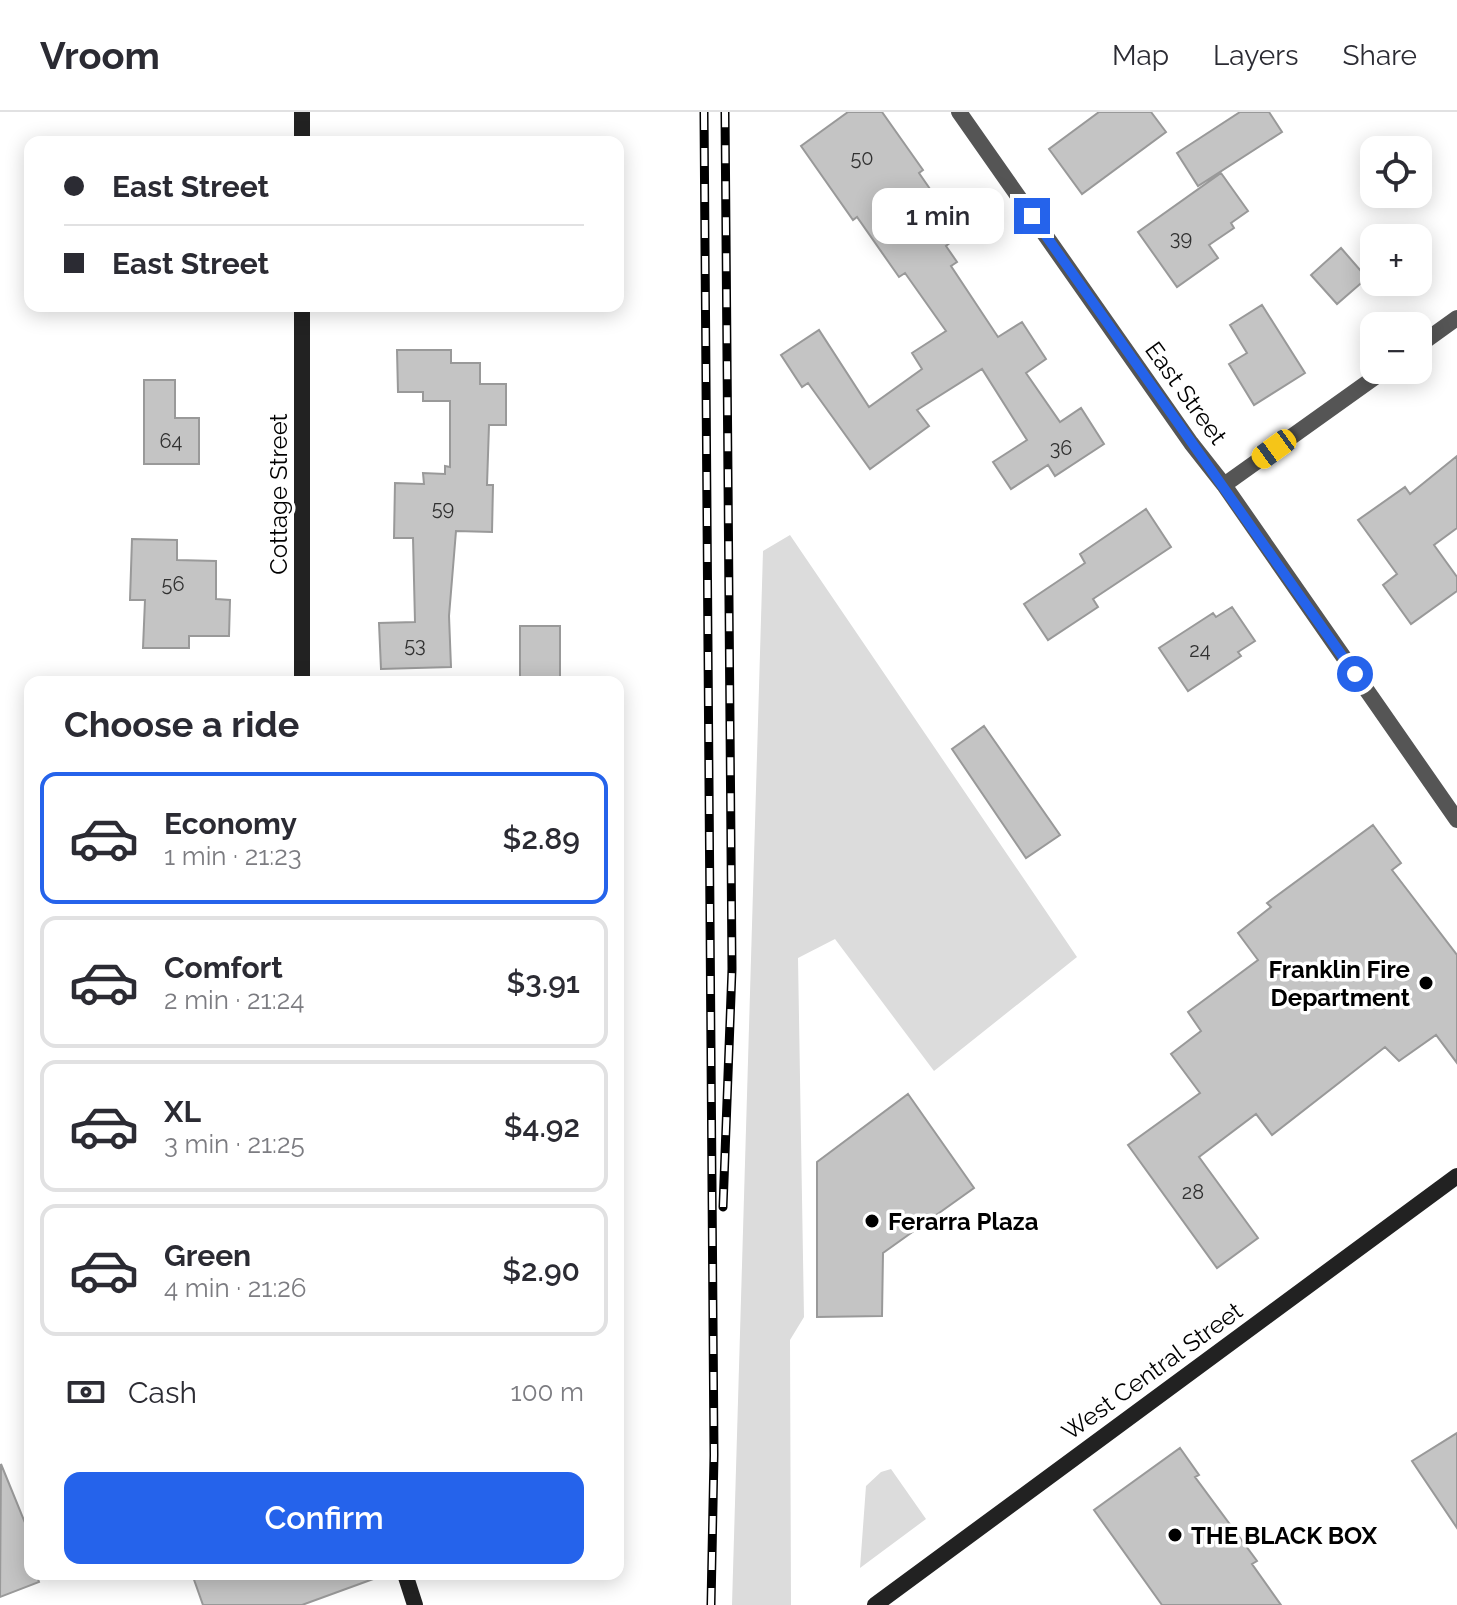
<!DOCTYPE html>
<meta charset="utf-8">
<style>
body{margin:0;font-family:Raleway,sans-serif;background:#f7f7f7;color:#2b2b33;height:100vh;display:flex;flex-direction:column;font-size:30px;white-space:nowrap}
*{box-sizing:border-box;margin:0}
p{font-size:26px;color:#7c7c81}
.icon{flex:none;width:44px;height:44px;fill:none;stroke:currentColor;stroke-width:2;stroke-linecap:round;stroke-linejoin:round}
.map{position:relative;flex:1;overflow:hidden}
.details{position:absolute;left:24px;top:564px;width:600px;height:904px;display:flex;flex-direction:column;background:#fff;border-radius:16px;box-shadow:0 4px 20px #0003}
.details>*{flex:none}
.guide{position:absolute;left:24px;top:24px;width:600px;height:176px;border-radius:16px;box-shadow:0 4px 20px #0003;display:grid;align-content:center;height:176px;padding:0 40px;background:#fff}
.controls{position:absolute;left:1360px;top:24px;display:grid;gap:16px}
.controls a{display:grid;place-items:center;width:72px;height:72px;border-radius:16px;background:#fff;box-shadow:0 4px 20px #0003;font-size:40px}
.end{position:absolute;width:36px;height:36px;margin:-18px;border:10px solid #2563eb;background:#fff;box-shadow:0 0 0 4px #fff}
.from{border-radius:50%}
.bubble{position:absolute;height:56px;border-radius:16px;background:#fff;box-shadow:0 4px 20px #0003;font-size:26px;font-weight:600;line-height:56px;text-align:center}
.car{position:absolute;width:24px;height:48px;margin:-24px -12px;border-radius:10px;box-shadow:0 0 6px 2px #0007;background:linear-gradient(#f5c518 24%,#345 0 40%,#f5c518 0 76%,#345 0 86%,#f5c518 0)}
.guide b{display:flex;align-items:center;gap:28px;height:76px;font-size:30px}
.guide b+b{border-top:2px solid #e1e1e2}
.guide i{width:20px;height:20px;background:#2b2b33}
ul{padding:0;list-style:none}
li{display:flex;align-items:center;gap:24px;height:132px;margin:0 16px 12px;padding:0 24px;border:4px solid #e1e1e2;border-radius:16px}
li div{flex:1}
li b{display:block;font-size:30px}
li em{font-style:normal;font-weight:600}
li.selected{border-color:#2563eb}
li>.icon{width:72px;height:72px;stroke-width:1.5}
h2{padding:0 40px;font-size:36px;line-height:96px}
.pay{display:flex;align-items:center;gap:20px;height:88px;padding:0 40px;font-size:30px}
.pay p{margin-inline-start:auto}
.button{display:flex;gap:16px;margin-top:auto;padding:16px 40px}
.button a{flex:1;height:92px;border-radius:16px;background:#2563eb;color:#fff;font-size:32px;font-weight:600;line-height:92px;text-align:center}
header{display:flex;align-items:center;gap:48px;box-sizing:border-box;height:112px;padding:0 40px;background:#fff;border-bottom:2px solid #e1e1e2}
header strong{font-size:38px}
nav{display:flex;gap:44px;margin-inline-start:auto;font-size:28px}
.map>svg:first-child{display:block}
.green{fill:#dcdcdc}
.building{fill:#c4c4c4;stroke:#999;stroke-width:2}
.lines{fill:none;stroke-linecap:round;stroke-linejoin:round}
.street{stroke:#555;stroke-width:16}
.secondary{stroke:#222;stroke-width:16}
.rail-casing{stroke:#000;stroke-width:9}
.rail{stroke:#fff;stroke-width:6;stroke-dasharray:18;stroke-linecap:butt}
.route{stroke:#2563eb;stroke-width:10}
.poi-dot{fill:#000;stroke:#fff;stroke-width:3}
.labels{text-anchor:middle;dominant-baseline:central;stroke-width:7;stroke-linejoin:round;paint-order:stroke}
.number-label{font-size:20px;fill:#313131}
.street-label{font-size:24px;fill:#000;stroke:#fff}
.poi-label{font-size:24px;font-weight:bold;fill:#000;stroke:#fff;text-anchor:start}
</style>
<header>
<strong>Vroom</strong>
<nav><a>Map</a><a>Layers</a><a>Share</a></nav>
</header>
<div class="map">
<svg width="1457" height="1493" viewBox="0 0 1457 1493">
<rect width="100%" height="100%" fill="#fff"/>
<path class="green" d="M 790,423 L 1077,845 L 934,959 L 835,827 L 798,846 L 804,1205 L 790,1228 L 791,1493 L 732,1493 L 763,439 Z
M 891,1357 L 926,1407 L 860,1456 L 866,1374 L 881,1360 Z"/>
<path class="building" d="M 848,0 L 882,0 L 923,58 L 919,61 L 950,106 L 940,113 L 951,130 L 946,134 L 957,150 L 951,154 L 998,225 L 1022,210 L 1046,247 L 1026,261 L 1060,310 L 1081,296 L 1104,332 L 1055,364 L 1048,353 L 1011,377 L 993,350 L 1027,328 L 982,257 L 917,298 L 929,314 L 870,357 L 808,271 L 802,275 L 781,243 L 819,218 L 869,295 L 922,257 L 912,241 L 946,219 L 905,161 L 899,165 L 857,105 L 853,108 L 801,34 Z
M 1099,0 L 1151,0 L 1166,20 L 1082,82 L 1049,37 Z
M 1240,0 L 1269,0 L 1282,20 L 1198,74 L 1177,41 Z
M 1221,61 L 1248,99 L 1231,111 L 1234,116 L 1209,133 L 1218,146 L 1177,175 L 1138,120 Z
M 1341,136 L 1367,166 L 1337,192 L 1311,163 Z
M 1262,193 L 1305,261 L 1254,293 L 1229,252 L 1247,241 L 1230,213 Z
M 397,238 L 451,238 L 451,251 L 480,251 L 480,272 L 506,272 L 506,313 L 489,313 L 487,373 L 493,373 L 492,420 L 456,419 L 449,504 L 451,555 L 381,557 L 379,511 L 415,510 L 413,426 L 394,426 L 395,371 L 424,372 L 423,361 L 445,362 L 445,354 L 450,355 L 450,289 L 423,289 L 423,280 L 398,280 Z
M 144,268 L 175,268 L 175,306 L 199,306 L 199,352 L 144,352 Z
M 1457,344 L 1457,416 L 1434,433 L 1457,465 L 1457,479 L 1411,512 L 1383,473 L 1397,462 L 1358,408 L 1405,375 L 1410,382 Z
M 1146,397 L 1171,435 L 1093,487 L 1098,495 L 1048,528 L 1024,492 L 1085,451 L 1080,442 Z
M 132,427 L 177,428 L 177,448 L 216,449 L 216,487 L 230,488 L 229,524 L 189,524 L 189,536 L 143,536 L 145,488 L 130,488 Z
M 1232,495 L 1255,529 L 1238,540 L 1241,544 L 1188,579 L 1159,536 L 1213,501 L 1216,505 Z
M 520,514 L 560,514 L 560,570 L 520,570 Z
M 984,614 L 1060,723 L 1026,746 L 952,637 Z
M 1373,713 L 1401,751 L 1392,758 L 1457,843 L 1457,951 L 1436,923 L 1399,949 L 1385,935 L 1272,1023 L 1256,1002 L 1199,1045 L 1258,1126 L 1217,1156 L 1128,1033 L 1200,981 L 1171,942 L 1201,919 L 1188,900 L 1258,848 L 1238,821 L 1271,795 L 1267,791 Z
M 908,982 L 974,1076 L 883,1141 L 882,1204 L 817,1205 L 817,1050 Z
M 1457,1321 L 1457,1416 L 1412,1349 Z
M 1180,1336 L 1199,1363 L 1195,1365 L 1257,1449 L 1252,1452 L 1281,1493 L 1162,1493 L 1094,1398 Z
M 1,1352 L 30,1423 L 30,1462 L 36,1462 L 39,1470 L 0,1485 Z
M 192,1462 L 376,1462 L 376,1466 L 302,1493 L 203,1493 Z"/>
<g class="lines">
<path class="street" d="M 959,0 L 1191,331 L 1224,373 L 1457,708
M 1418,234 L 1457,206
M 1224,373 L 1385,258"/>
<path class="secondary" d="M 302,30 L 302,0
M 302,194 L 302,570
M 405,1462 L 415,1493
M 875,1493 L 1457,1064"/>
<defs>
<path id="rail" d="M 704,0 L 714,1343 L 711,1493
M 723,1095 L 732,857 L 725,0"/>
</defs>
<use href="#rail" class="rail-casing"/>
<use href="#rail" class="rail"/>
</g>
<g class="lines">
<path class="route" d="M 1032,104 L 1355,562"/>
</g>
<g class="poi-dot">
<circle cx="1426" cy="871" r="8"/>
<circle cx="872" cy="1109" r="8"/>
<circle cx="1175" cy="1423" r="8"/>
</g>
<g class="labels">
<g class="number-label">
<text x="862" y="46">50</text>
<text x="1181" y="126">39</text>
<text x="171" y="329">64</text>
<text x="1061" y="336">36</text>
<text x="443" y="396">59</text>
<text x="173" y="472">56</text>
<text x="415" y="533">53</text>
<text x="1200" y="538">24</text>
<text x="1193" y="1080">28</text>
</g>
<g class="street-label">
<text transform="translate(1186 281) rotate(54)">East Street</text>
<text transform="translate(278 382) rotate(-90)">Cottage Street</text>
<text transform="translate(1152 1259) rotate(-36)">West Central Street</text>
</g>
<g class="poi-label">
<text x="1410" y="857" text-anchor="end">Franklin Fire<tspan x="1410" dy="28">Department</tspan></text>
<text x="888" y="1109">Ferarra Plaza</text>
<text x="1191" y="1423">THE BLACK BOX</text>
</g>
</g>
</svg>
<div class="controls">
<a><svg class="icon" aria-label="locate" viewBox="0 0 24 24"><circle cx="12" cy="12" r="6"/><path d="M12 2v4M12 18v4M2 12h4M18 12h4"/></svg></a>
<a>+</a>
<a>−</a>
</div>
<i class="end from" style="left:1355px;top:562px"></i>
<i class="end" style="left:1032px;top:104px"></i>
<div class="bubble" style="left:872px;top:76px;width:132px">1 min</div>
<i class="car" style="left:1274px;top:337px;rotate:234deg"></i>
<div class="guide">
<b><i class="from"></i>East Street</b>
<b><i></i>East Street</b>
</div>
<section class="details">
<h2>Choose a ride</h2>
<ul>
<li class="selected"><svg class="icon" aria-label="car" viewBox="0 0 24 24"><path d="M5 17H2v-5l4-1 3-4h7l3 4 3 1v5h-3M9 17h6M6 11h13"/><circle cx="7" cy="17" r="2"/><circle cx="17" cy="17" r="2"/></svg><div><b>Economy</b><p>1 min · 21:23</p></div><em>$2.89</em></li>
<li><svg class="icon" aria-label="car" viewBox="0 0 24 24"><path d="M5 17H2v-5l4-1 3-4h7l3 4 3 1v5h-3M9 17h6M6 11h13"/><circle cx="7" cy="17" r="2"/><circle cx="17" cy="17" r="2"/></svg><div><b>Comfort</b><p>2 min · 21:24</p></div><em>$3.91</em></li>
<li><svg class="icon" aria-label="car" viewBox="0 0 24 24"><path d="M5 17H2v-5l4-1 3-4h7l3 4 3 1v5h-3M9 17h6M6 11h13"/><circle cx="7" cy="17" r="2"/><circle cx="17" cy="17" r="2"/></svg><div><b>XL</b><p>3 min · 21:25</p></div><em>$4.92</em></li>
<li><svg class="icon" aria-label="car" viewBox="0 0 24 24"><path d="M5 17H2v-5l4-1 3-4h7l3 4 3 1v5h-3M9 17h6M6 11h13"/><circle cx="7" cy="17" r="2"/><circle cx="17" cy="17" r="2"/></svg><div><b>Green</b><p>4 min · 21:26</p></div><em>$2.90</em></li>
</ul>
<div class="pay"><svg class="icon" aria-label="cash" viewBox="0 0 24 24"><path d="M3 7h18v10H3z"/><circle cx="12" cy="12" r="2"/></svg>Cash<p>100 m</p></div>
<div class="button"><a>Confirm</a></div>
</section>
</div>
